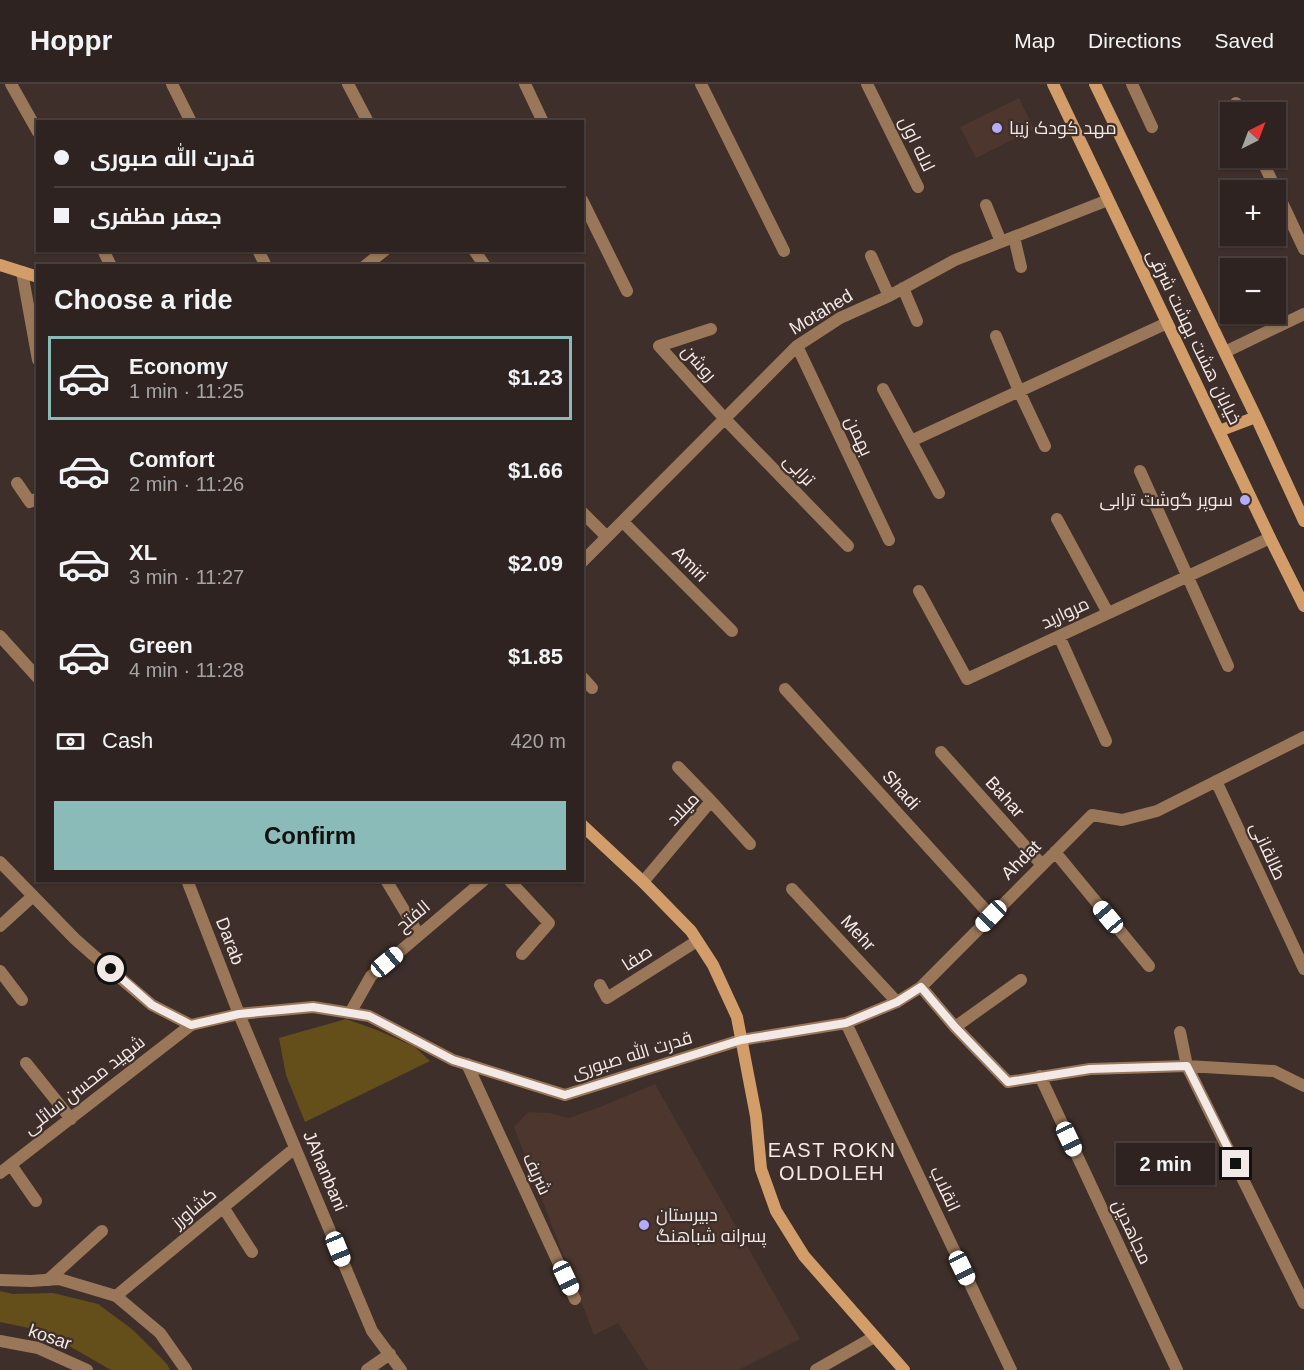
<!DOCTYPE html>
<meta charset="utf-8">
<style>
body{margin:0;font-family:Helvetica,Cairo,sans-serif;background:#362b29;color:#f1f3f6;height:100vh;display:flex;flex-direction:column;font-size:22px;white-space:nowrap}
*{box-sizing:border-box;margin:0}
p{font-size:20px;color:#a7a4a5}
.icon{flex:none;width:33px;height:33px;fill:none;stroke:currentColor;stroke-width:2;stroke-linecap:round;stroke-linejoin:round}
.map{position:relative;flex:1;overflow:hidden}
.side{position:absolute;left:36px;top:180px;width:548px;height:618px;display:flex;flex-direction:column;background:#2e2320;border-radius:0px;box-shadow:0 2px 4px #0004,0 0 0 2px #49403e}
.side>*{flex:none}
.banner{position:absolute;left:36px;top:36px;width:548px;height:132px;border-radius:0px;box-shadow:0 2px 4px #0004,0 0 0 2px #49403e;display:grid;align-content:center;height:132px;padding:0 18px;background:#2e2320}
.needle{width:39px;rotate:42deg}
.buttons{position:absolute;left:1220px;top:18px;display:grid;gap:12px}
.buttons a{display:grid;place-items:center;width:66px;height:66px;border-radius:0px;background:#2e2320;box-shadow:0 2px 4px #0004,0 0 0 2px #49403e;font-size:30px}
.end{position:absolute;width:27px;height:27px;margin:-14px;border:8px solid #f3e9e6;background:#111;box-shadow:0 0 0 3px #111}
.from{border-radius:50%}
.bubble{position:absolute;height:42px;border-radius:0px;background:#2e2320;box-shadow:0 2px 4px #0004,0 0 0 2px #49403e;font-size:20px;font-weight:800;line-height:42px;text-align:center}
.car{position:absolute;width:18px;height:36px;margin:-18px -9px;border-radius:8px;box-shadow:0 0 4px 2px #0007;background:linear-gradient(#fff 24%,#345 0 40%,#fff 0 76%,#345 0 86%,#fff 0)}
.banner b{display:flex;align-items:center;gap:21px;height:57px;font-size:22px}
.banner b+b{border-top:2px solid #49403e}
.banner i{width:15px;height:15px;background:#f1f3f6}
ul{padding:0;list-style:none}
li{display:flex;align-items:center;gap:18px;height:84px;margin:0 12px 9px;padding:0 6px;border:3px solid transparent;border-radius:0px}
li div{flex:1}
li b{display:block;font-size:22px}
li em{font-style:normal;font-weight:800}
li.selected{border-color:#8bbbb9}
li>.icon{width:54px;height:54px;stroke-width:1.5}
h2{padding:0 18px;font-size:27px;line-height:72px}
.pay{display:flex;align-items:center;gap:15px;height:66px;padding:0 18px;font-size:22px}
.pay p{margin-inline-start:auto}
.cta{display:flex;gap:12px;margin-top:auto;padding:12px 18px}
.cta a{flex:1;height:69px;border-radius:0px;background:#8bbbb9;color:#111;font-size:24px;font-weight:800;line-height:69px;text-align:center}
header{display:flex;align-items:center;gap:36px;box-sizing:border-box;height:84px;padding:0 30px;background:#2e2320;border-bottom:2px solid #49403e}
header strong{font-size:28px}
nav{display:flex;gap:33px;margin-inline-start:auto;font-size:21px}
.map>svg:first-child{display:block}
.built{fill:#4c362e}
.green{fill:#644f1b}
.lines{fill:none;stroke-linecap:round;stroke-linejoin:round}
.minor{stroke:#997758;stroke-width:12}
.tertiary{stroke:#997758;stroke-width:12}
.secondary{stroke:#d39d6a;stroke-width:12}
.route{stroke:#f3e9e6;stroke-width:8}
.poi-dot{fill:#b1adfa;stroke:#3e2f2a;stroke-width:2}
.labels{text-anchor:middle;dominant-baseline:central;stroke-width:4.5;stroke-linejoin:round;paint-order:stroke}
.poi-label{font-size:18px;fill:#f3e9e6;stroke:#3e2f2a;text-anchor:start}
.street-label{font-size:18px;fill:#f3e9e6;stroke:#3e2f2a}
.neighbourhood-label{font-size:20px;letter-spacing:1.5px;fill:#f3e9e6;stroke:#3e2f2a}
</style>
<header>
<strong>Hoppr</strong>
<nav><a>Map</a><a>Directions</a><a>Saved</a></nav>
</header>
<div class="map">
<svg width="1304" height="1286" viewBox="0 0 1304 1286">
<rect width="100%" height="100%" fill="#3e2f2a"/>
<path class="built" d="M 1019,14 L 1034,45 L 976,74 L 960,43 Z
M 655,1000 L 800,1255 L 738,1286 L 648,1286 L 618,1239 L 594,1251 L 514,1043 L 528,1028 L 550,1029 L 569,1034 L 600,1023 Z"/>
<path class="green" d="M 346,935 L 377,946 L 415,963 L 430,977 L 305,1038 L 286,991 L 279,954 Z
M 0,1207 L 13,1210 L 53,1209 L 98,1220 L 133,1246 L 167,1280 L 170,1286 L 111,1286 L 43,1247 L 0,1238 Z"/>
<g class="lines">
<path class="minor" d="M 11,0 L 38,48
M 172,0 L 191,38
M 348,0 L 368,38
M 525,0 L 543,38
M 701,0 L 784,167
M 867,0 L 918,103
M 1132,0 L 1152,43
M 1236,19 L 1240,28
M 1261,74 L 1304,165
M 582,116 L 627,207
M 986,121 L 1001,158
M 1014,153 L 1021,183
M 103,166 L 111,182
M 258,166 L 266,182
M 474,166 L 485,182
M 871,172 L 889,212
M 365,182 L 385,166
M 22,188 L 38,276
M 903,204 L 917,237
M 711,245 L 659,262 L 725,335 L 848,462
M 996,252 L 1019,307 L 1045,362
M 797,262 L 889,456
M 883,305 L 939,409
M 911,357 L 1167,239
M 1140,387 L 1228,582
M 17,399 L 30,418 L 38,414
M 582,428 L 607,453
M 1057,435 L 1108,529
M 623,438 L 732,547
M 582,478 L 797,262 L 840,234 L 889,212 L 955,176 L 1108,116
M 919,507 L 967,595 L 1270,454
M 0,552 L 38,594
M 1059,552 L 1106,657
M 582,593 L 592,604
M 785,605 L 991,832
M 941,668 L 1042,781
M 678,683 L 711,717
M 1216,697 L 1304,885
M 1055,768 L 1149,882
M 187,796 L 239,930 L 372,1247 L 401,1286
M 386,796 L 419,851
M 509,796 L 549,839 L 522,870
M 643,798 L 711,717 L 750,760
M 792,805 L 897,918
M 0,842 L 33,812
M 0,887 L 22,916
M 600,901 L 607,914 L 697,857
M 921,903 L 955,943 L 1008,998 L 1090,985 L 1187,982 L 1274,987 L 1304,1002
M 350,929 L 371,892 L 484,796
M 846,939 L 1011,1286
M 955,943 L 1021,896
M 1180,948 L 1187,982 L 1304,1219
M 741,956 L 846,939 L 897,918 L 921,903 L 1092,731 L 1122,736 L 1157,727 L 1304,653
M 26,979 L 71,1035
M 467,980 L 575,1215
M 1040,992 L 1177,1286
M 11,1081 L 36,1117
M 0,1089 L 191,941
M 223,1123 L 252,1168
M 48,1196 L 102,1147
M 116,1212 L 295,1064
M 367,1286 L 390,1270
M 816,1286 L 874,1253"/>
<path class="tertiary" d="M 1225,268 L 1304,230
M 0,778 L 75,855 L 92,870 L 152,921 L 191,941 L 239,930 L 313,923 L 369,932 L 453,976 L 565,1011 L 741,956
M 0,1196 L 31,1197 L 59,1195 L 116,1212 L 160,1249 L 186,1286
M 0,1257 L 38,1264 L 87,1286"/>
<path class="secondary" d="M 1053,0 L 1270,454 L 1304,522
M 1095,0 L 1256,333 L 1304,437
M 0,181 L 38,193
M 1219,347 L 1256,333
M 582,741 L 643,798 L 691,847 L 713,881 L 737,933 L 756,1032 L 761,1085 L 776,1127 L 804,1172 L 904,1286"/>
</g>
<g class="lines">
<path class="route" d="M 111,885 L 152,921 L 191,941 L 239,930 L 313,923 L 369,932 L 453,976 L 565,1011 L 741,956 L 846,939 L 897,918 L 921,903 L 955,943 L 1008,998 L 1090,985 L 1187,982 L 1236,1080"/>
</g>
<g class="poi-dot">
<circle cx="997" cy="44" r="6"/>
<circle cx="1245" cy="416" r="6"/>
<circle cx="644" cy="1141" r="6"/>
</g>
<g class="labels">
<g class="poi-label">
<text x="1009" y="44">مهد کودک زیبا</text>
<text x="1233" y="416" text-anchor="end">سوپر گوشت ترابی</text>
<text x="656" y="1131">دبیرستان<tspan x="656" dy="21">پسرانه شباهنگ</tspan></text>
</g>
<g class="street-label">
<text transform="translate(917 60) rotate(64)">لاله اول</text>
<text transform="translate(821 228) rotate(-31)">Motahed</text>
<text transform="translate(1194 253) rotate(64)">خیابان هشت بهشت شرقی</text>
<text transform="translate(699 279) rotate(48)">روشن</text>
<text transform="translate(859 352) rotate(65)">بهمن</text>
<text transform="translate(799 386) rotate(46)">ترابی</text>
<text transform="translate(690 480) rotate(45)">Amiri</text>
<text transform="translate(1065 529) rotate(-25)">مروارید</text>
<text transform="translate(901 706) rotate(48)">Shadi</text>
<text transform="translate(1005 713) rotate(48)">Bahar</text>
<text transform="translate(683 725) rotate(-46)">میلاد</text>
<text transform="translate(1268 767) rotate(65)">طالقانی</text>
<text transform="translate(1021 776) rotate(-45)">Ahdat</text>
<text transform="translate(413 832) rotate(-40)">الفتح</text>
<text transform="translate(858 849) rotate(47)">Mehr</text>
<text transform="translate(230 857) rotate(69)">Darab</text>
<text transform="translate(637 874) rotate(-32)">صفا</text>
<text transform="translate(632 971) rotate(-17)">قدرت الله صبوری</text>
<text transform="translate(84 1001) rotate(-38)">شهید محسن سائلی</text>
<text transform="translate(325 1087) rotate(67)">JAhanbani</text>
<text transform="translate(537 1090) rotate(65)">شریف</text>
<text transform="translate(945 1105) rotate(65)">انقلاب</text>
<text transform="translate(194 1124) rotate(-40)">کشاورز</text>
<text transform="translate(1132 1148) rotate(65)">مجاهدین</text>
<text transform="translate(50 1253) rotate(19)">kosar</text>
</g>
<g class="neighbourhood-label">
<text x="832" y="1066">EAST ROKN<tspan x="832" dy="23">OLDOLEH</tspan></text>
</g>
</g>
</svg>
<div class="buttons">
<a><svg class="needle" viewBox="-14 -14 28 28"><path d="M0-13l5 13h-10z" fill="#e53935"/><path d="M0 13l5-13h-10z" fill="#a7a4a5"/></svg></a>
<a>+</a>
<a>−</a>
</div>
<i class="end from" style="left:111px;top:885px"></i>
<i class="end" style="left:1236px;top:1080px"></i>
<div class="bubble" style="left:1116px;top:1059px;width:99px">2 min</div>
<i class="car" style="left:991px;top:832px;rotate:224deg"></i>
<i class="car" style="left:1108px;top:833px;rotate:320deg"></i>
<i class="car" style="left:387px;top:878px;rotate:50deg"></i>
<i class="car" style="left:1069px;top:1055px;rotate:155deg"></i>
<i class="car" style="left:338px;top:1165px;rotate:158deg"></i>
<i class="car" style="left:962px;top:1184px;rotate:154deg"></i>
<i class="car" style="left:566px;top:1194px;rotate:155deg"></i>
<div class="banner">
<b><i class="from"></i>قدرت الله صبوری</b>
<b><i></i>جعفر مظفری</b>
</div>
<section class="side">
<h2>Choose a ride</h2>
<ul>
<li class="selected"><svg class="icon" aria-label="car" viewBox="0 0 24 24"><path d="M5 17H2v-5l4-1 3-4h7l3 4 3 1v5h-3M9 17h6M6 11h13"/><circle cx="7" cy="17" r="2"/><circle cx="17" cy="17" r="2"/></svg><div><b>Economy</b><p>1 min · 11:25</p></div><em>$1.23</em></li>
<li><svg class="icon" aria-label="car" viewBox="0 0 24 24"><path d="M5 17H2v-5l4-1 3-4h7l3 4 3 1v5h-3M9 17h6M6 11h13"/><circle cx="7" cy="17" r="2"/><circle cx="17" cy="17" r="2"/></svg><div><b>Comfort</b><p>2 min · 11:26</p></div><em>$1.66</em></li>
<li><svg class="icon" aria-label="car" viewBox="0 0 24 24"><path d="M5 17H2v-5l4-1 3-4h7l3 4 3 1v5h-3M9 17h6M6 11h13"/><circle cx="7" cy="17" r="2"/><circle cx="17" cy="17" r="2"/></svg><div><b>XL</b><p>3 min · 11:27</p></div><em>$2.09</em></li>
<li><svg class="icon" aria-label="car" viewBox="0 0 24 24"><path d="M5 17H2v-5l4-1 3-4h7l3 4 3 1v5h-3M9 17h6M6 11h13"/><circle cx="7" cy="17" r="2"/><circle cx="17" cy="17" r="2"/></svg><div><b>Green</b><p>4 min · 11:28</p></div><em>$1.85</em></li>
</ul>
<div class="pay"><svg class="icon" aria-label="cash" viewBox="0 0 24 24"><path d="M3 7h18v10H3z"/><circle cx="12" cy="12" r="2"/></svg>Cash<p>420 m</p></div>
<div class="cta"><a>Confirm</a></div>
</section>
</div>
